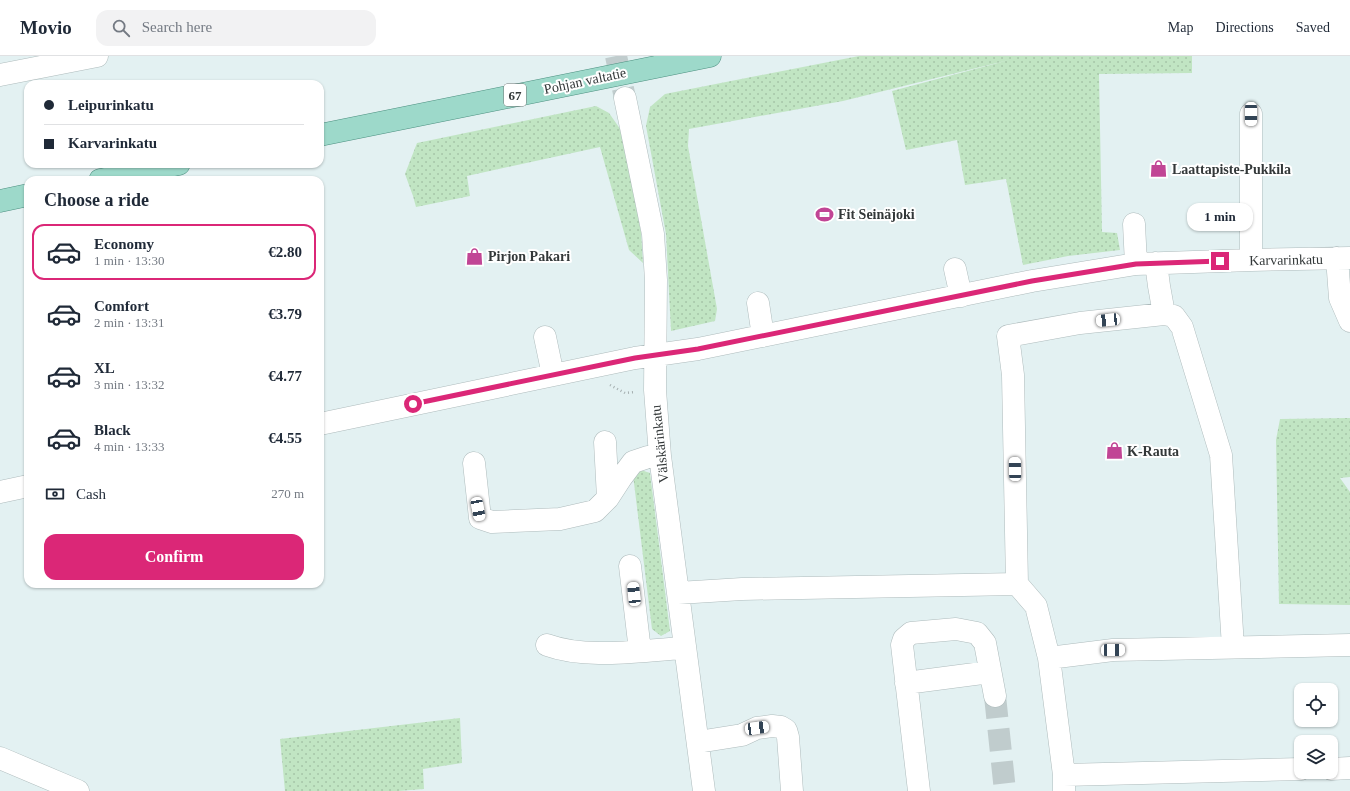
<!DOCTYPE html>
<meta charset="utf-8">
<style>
body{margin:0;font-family:"Times New Roman",serif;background:#f2f2f3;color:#1f2937;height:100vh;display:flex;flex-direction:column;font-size:15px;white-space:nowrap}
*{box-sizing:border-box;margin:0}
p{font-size:13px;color:#747a83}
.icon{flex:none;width:22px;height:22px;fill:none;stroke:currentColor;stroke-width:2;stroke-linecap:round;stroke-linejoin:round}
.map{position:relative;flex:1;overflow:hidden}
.panel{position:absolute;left:24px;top:120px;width:300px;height:412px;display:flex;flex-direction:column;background:#fff;border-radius:12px;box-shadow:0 1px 3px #0004}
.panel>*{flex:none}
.banner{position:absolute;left:24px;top:24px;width:300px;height:88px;border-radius:12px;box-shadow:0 1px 3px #0004;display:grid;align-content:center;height:88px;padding:0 20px;background:#fff}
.tools{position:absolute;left:1294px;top:627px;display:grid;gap:8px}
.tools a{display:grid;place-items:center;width:44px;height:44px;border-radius:8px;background:#fff;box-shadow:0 1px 3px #0004;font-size:20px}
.end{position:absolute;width:18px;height:18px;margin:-9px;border:5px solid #db2777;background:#fff;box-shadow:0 0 0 2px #fff}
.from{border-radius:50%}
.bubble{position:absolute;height:28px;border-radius:12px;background:#fff;box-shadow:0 1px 3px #0004;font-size:13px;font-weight:800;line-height:28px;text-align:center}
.car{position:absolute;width:12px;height:24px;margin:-12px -6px;border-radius:5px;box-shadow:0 0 3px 1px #0007;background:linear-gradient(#fff 24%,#345 0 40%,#fff 0 76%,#345 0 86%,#fff 0)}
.banner b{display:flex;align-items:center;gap:14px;height:38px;font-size:15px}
.banner b+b{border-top:1px solid #e0e1e3}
.banner i{width:10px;height:10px;background:#1f2937}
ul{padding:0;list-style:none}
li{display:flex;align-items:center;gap:12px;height:56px;margin:0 8px 6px;padding:0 12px;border:2px solid transparent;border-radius:12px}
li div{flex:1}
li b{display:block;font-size:15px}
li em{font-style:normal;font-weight:800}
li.on{border-color:#db2777}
li>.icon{width:36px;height:36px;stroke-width:1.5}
h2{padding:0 20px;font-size:18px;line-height:48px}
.pay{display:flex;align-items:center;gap:10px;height:44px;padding:0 20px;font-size:15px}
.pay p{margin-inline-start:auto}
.button{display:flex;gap:8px;margin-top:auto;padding:8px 20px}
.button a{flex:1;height:46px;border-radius:12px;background:#db2777;color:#fff;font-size:16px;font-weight:800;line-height:46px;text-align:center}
header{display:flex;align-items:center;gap:24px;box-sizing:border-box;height:56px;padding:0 20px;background:#fff;border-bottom:1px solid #e0e1e3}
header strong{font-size:19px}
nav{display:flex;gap:22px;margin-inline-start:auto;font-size:14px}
.search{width:280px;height:36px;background:#f2f2f3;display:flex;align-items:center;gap:10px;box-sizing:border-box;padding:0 14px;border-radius:12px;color:#747a83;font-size:15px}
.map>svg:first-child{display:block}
.grass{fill:url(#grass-dots)}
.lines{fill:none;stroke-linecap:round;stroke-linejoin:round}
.minor-tunnel{stroke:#c0cccd;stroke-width:22;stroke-dasharray:22 11;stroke-linecap:butt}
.minor-casing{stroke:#aebbbc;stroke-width:23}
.major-casing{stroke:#4d9080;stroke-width:23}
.path{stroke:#a5afb0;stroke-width:2.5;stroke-dasharray:1 3;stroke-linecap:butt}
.minor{stroke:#fff;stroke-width:22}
.major{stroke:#9dd9ca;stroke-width:22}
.route{stroke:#db2777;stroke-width:5}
.labels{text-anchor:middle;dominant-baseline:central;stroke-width:4;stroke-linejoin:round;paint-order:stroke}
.shield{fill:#fff;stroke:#707474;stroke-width:1}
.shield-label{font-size:13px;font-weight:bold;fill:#333839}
.street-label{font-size:14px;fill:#333839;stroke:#fff}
.poi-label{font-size:14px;font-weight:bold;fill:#333839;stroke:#fff;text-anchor:start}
</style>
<header>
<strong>Movio</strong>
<div class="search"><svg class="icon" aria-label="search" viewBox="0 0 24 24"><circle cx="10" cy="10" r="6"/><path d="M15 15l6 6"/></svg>Search here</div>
<nav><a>Map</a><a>Directions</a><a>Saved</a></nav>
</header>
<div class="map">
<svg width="1350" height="735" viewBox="0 0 1350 735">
<defs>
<pattern id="grass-dots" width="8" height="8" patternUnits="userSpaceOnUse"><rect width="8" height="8" fill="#c1e5c3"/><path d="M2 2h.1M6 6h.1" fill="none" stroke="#a6c5a8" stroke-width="1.8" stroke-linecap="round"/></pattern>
</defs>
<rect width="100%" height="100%" fill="#e3f1f2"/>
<path class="grass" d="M 859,0 L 1192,0 L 1192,17 L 1099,18 L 1102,176 L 1117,177 L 1120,194 L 1068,200 L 1023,209 L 1006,123 L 965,129 L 957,84 L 906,94 L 892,35 L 1009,4 L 843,45 L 689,73 L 688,90 L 717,253 L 715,265 L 671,275 L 666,178 L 646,70 L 650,51 L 665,38 Z
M 596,50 L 609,57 L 623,77 L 641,176 L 643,207 L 629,194 L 600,91 L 467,120 L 470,140 L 416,151 L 413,140 L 405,118 L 417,87 Z
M 1350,362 L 1350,421 L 1340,422 L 1350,436 L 1350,549 L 1279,548 L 1276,384 L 1280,363 Z
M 641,414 L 650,417 L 670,575 L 661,580 L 652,573 L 633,419 Z
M 460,662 L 462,707 L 423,713 L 424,733 L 398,735 L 285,735 L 280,683 Z"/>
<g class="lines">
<path class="minor-tunnel" d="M 616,0 L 625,42
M 995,640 L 1005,735"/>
<defs>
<path id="minor" d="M 0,19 L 97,0
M 625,42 L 653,178 L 656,224 L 655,334 L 660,400 L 704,735
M 1251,58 L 1251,204
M 1134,168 L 1136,208
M 1337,202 L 1340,242 L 1350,265
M 1156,207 L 1159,230 L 1164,258
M 955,213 L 961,240
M 758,247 L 763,280
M 545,281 L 553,319
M 320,368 L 635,302 L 698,293 L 1032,225 L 1136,208 L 1251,204 L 1350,202
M 605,386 L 608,442
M 474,407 L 480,462 L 492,466 L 560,463 L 595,455 L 608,442 L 621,422 L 633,406 L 648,401 L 660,400
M 0,436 L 28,430
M 630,510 L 640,595
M 1017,528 L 1036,550 L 1049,602 L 1064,719 L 1064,735
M 678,537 L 742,533 L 1017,528 L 1013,319 L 1008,280 L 1080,267 L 1164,258 L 1174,260 L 1182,271 L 1221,399 L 1233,591
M 547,589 C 588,604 642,594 685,592
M 1049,602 L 1113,594 L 1350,589
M 906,627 L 990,616
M 698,686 L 742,679 L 757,672 L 772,670 L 781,671 L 786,674 L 788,681 L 792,735
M 0,702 L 78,735
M 1331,713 L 1350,712
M 1064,719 L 1301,713
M 919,735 L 902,589 L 904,583 L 911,577 L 956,573 L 977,577 L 985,587 L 995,640"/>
<path id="major" d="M 320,79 L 710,0
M 100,124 L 179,108
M 0,145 L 28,139"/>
</defs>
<use href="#minor" class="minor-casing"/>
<use href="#major" class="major-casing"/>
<path class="path" d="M 610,329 L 625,337 L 635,336"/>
<use href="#minor" class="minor"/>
<use href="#major" class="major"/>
</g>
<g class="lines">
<path class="route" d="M 413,348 L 635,302 L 698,293 L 1032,225 L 1136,208 L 1220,205"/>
</g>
<defs>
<symbol id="shop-bare" viewBox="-9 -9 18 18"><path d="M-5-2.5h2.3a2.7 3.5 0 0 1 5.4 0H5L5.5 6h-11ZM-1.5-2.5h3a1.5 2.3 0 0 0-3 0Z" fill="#c14595" stroke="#fff" stroke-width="2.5" paint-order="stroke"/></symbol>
<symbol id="stadium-bare" viewBox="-9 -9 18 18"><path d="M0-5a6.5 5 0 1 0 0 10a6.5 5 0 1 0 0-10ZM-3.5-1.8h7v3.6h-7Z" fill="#c14595" stroke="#fff" stroke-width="2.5" paint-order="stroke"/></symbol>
</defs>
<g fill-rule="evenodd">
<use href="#shop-bare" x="1146" y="100" width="25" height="25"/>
<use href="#stadium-bare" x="812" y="146" width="25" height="25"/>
<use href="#shop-bare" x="462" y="188" width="25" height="25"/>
<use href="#shop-bare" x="1102" y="382" width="25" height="25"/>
</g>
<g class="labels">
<rect class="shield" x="504" y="28" width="22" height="22" rx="3"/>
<g class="shield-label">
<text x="515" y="39">67</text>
</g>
<g class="street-label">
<text transform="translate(585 25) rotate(-12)">Pohjan valtatie</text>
<text transform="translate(1286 204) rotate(-1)">Karvarinkatu</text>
<text transform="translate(660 388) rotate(-96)">Välskärinkatu</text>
</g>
<g class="poi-label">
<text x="1172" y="113">Laattapiste-Pukkila</text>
<text x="838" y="158">Fit Seinäjoki</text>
<text x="488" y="200">Pirjon Pakari</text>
<text x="1127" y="395">K-Rauta</text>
</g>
</g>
</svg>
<div class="tools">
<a><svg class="icon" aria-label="locate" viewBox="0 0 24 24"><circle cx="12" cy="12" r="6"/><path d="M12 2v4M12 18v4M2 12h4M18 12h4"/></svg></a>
<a><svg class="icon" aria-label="layers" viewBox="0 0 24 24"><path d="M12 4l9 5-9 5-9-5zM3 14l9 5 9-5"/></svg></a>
</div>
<i class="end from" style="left:413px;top:348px"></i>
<i class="end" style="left:1220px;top:205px"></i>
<div class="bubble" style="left:1187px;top:147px;width:66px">1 min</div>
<i class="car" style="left:1251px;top:58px;rotate:180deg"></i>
<i class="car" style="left:1108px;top:264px;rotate:264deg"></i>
<i class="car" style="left:1015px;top:413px;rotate:359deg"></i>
<i class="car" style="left:478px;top:453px;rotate:169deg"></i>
<i class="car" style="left:634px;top:538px;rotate:354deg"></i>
<i class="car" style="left:1113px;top:594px;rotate:89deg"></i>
<i class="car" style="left:757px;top:672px;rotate:82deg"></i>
<div class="banner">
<b><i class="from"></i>Leipurinkatu</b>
<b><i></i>Karvarinkatu</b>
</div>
<section class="panel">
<h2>Choose a ride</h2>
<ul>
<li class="on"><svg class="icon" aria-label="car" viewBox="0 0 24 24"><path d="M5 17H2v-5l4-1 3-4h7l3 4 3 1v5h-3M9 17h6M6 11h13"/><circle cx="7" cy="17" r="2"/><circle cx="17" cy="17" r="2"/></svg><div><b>Economy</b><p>1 min · 13:30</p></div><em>€2.80</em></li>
<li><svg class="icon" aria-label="car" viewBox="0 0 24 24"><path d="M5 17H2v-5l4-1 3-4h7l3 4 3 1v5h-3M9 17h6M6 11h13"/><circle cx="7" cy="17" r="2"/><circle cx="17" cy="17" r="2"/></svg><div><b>Comfort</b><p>2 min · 13:31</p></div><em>€3.79</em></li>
<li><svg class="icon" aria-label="car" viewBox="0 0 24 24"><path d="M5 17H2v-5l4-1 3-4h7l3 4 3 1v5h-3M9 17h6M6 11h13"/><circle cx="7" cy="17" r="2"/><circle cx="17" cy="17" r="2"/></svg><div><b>XL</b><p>3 min · 13:32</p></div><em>€4.77</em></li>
<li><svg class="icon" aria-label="car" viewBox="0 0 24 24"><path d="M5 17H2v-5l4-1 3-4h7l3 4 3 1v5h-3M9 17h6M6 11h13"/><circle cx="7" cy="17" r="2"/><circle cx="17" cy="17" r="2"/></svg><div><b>Black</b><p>4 min · 13:33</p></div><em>€4.55</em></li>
</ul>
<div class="pay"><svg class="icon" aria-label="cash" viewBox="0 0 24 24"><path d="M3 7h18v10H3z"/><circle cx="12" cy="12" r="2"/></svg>Cash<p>270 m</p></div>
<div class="button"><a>Confirm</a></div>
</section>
</div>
